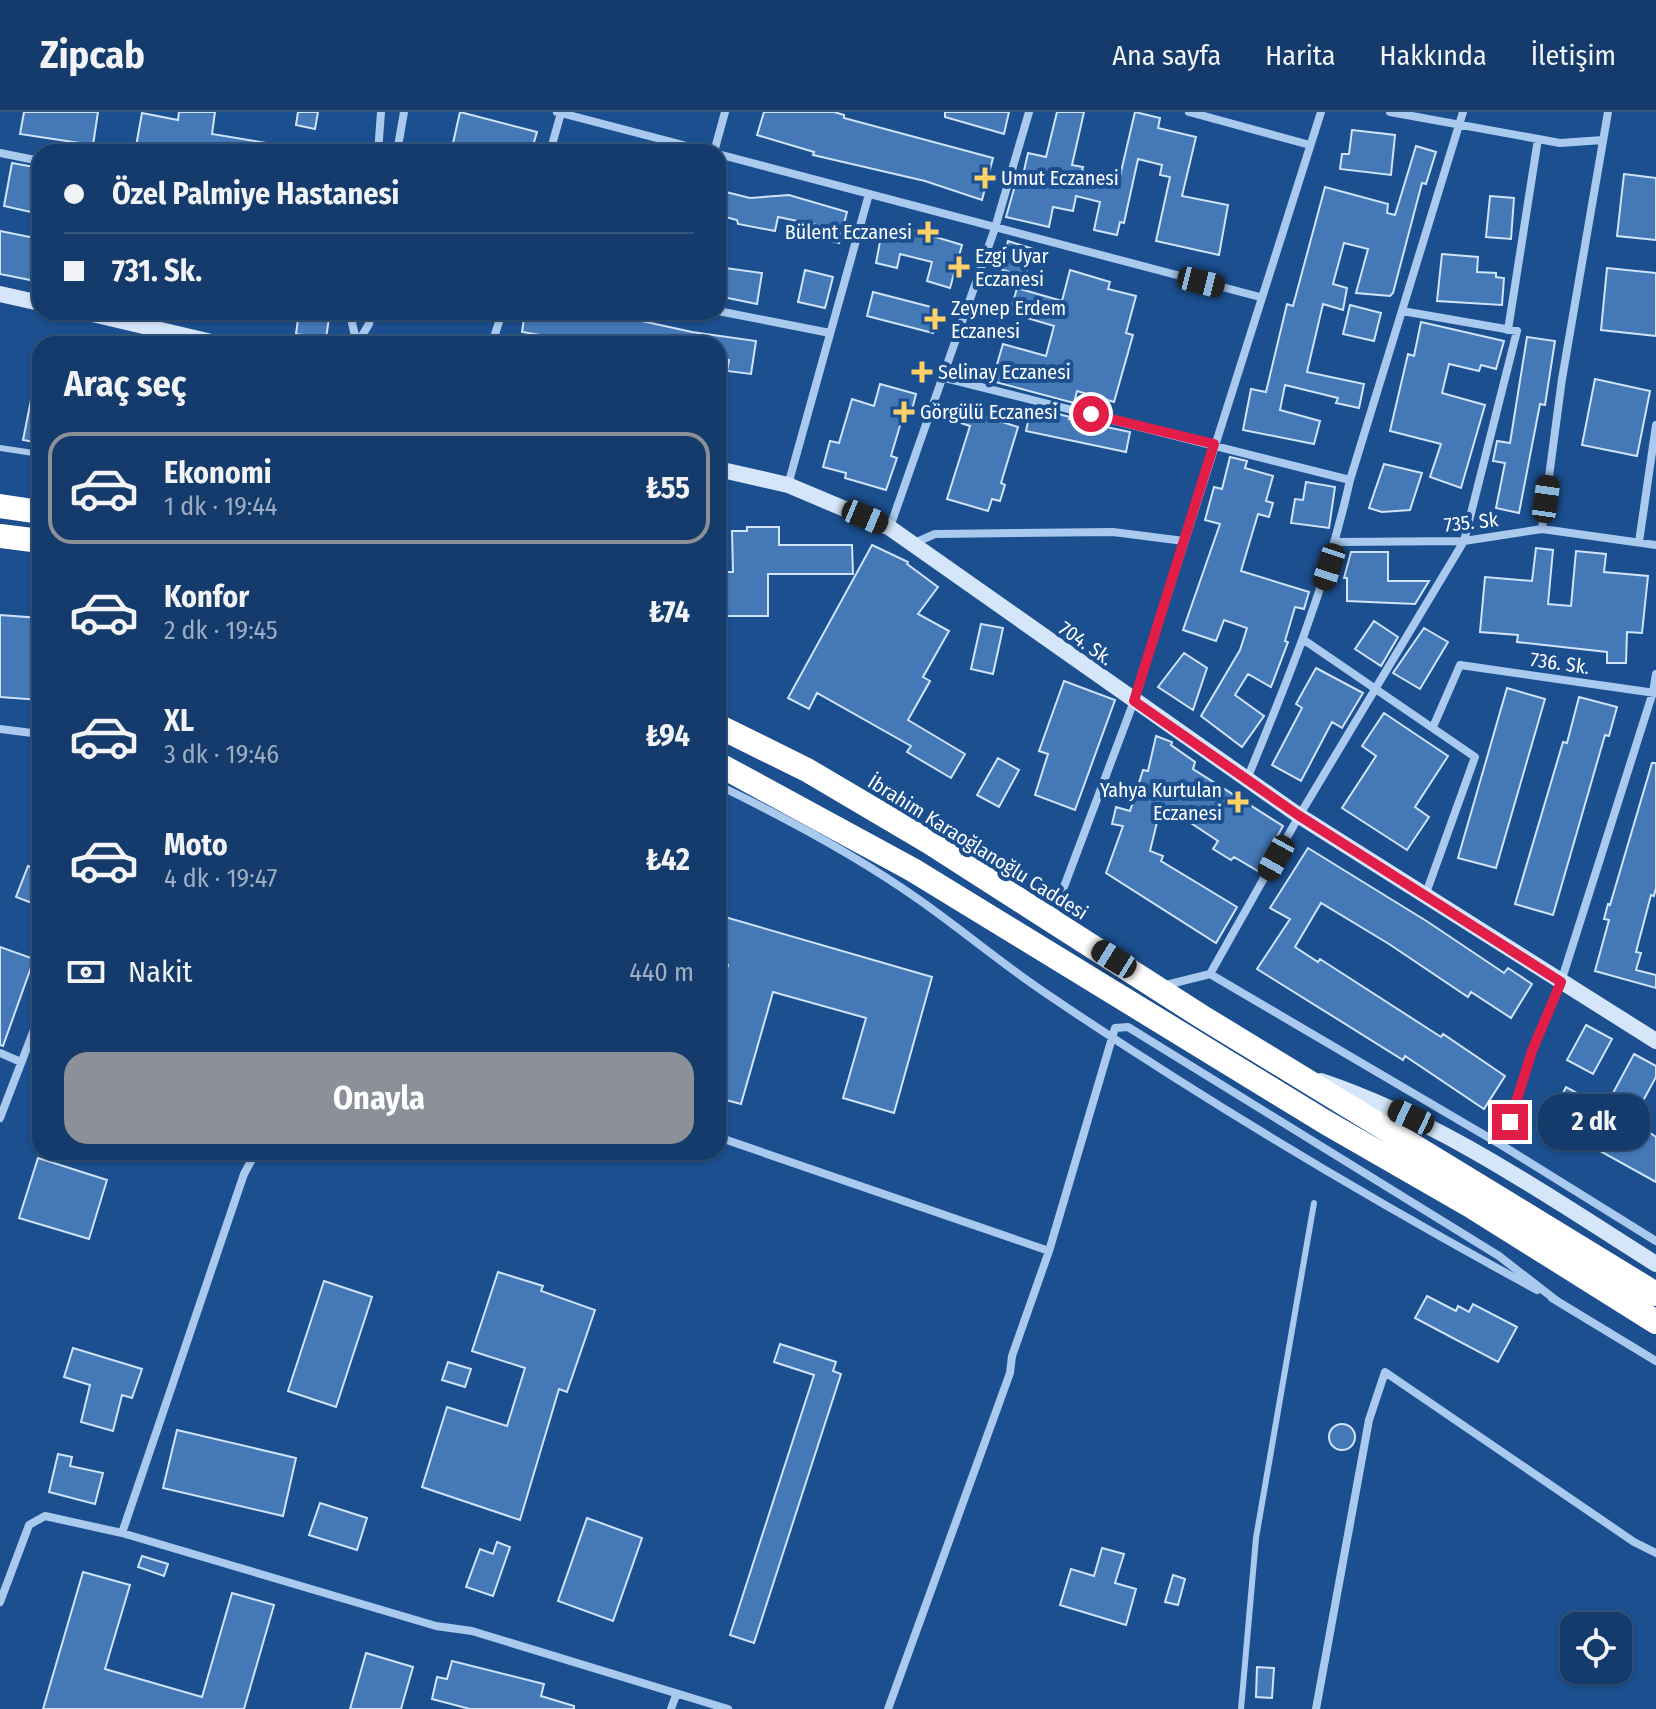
<!DOCTYPE html>
<html lang="tr">
<meta charset="utf-8">
<style>
body{margin:0;font-family:"Fira Sans Condensed",sans-serif;background:#1d4271;color:#f1f3f6;height:100vh;display:flex;flex-direction:column;font-size:30px;white-space:nowrap}
*{box-sizing:border-box;margin:0}
p{font-size:26px;color:#9dadc1}
.icon{flex:none;width:44px;height:44px;fill:none;stroke:currentColor;stroke-width:2;stroke-linecap:round;stroke-linejoin:round}
.map{position:relative;flex:1;overflow:hidden}
.drawer{position:absolute;left:32px;top:224px;width:694px;height:824px;display:flex;flex-direction:column;background:#143b6b;border-radius:24px;box-shadow:0 2px 6px #0004,0 0 0 2px #33557e}
.drawer>*{flex:none}
.hud{position:absolute;left:32px;top:32px;width:694px;height:176px;border-radius:24px;box-shadow:0 2px 6px #0004,0 0 0 2px #33557e;display:grid;align-content:center;height:176px;padding:0 32px;background:#143b6b}
.buttons{position:absolute;left:1560px;top:1500px;display:grid;gap:16px}
.buttons a{display:grid;place-items:center;width:72px;height:72px;border-radius:16px;background:#143b6b;box-shadow:0 2px 6px #0004,0 0 0 2px #33557e;font-size:40px}
.end{position:absolute;width:36px;height:36px;margin:-18px;border:10px solid #e11d48;background:#fff;box-shadow:0 0 0 4px #fff}
.from{border-radius:50%}
.bubble{position:absolute;height:56px;border-radius:24px;background:#143b6b;box-shadow:0 2px 6px #0004,0 0 0 2px #33557e;font-size:26px;font-weight:700;line-height:56px;text-align:center}
.car{position:absolute;width:24px;height:48px;margin:-24px -12px;border-radius:10px;box-shadow:0 0 6px 2px #0007;background:linear-gradient(#222 24%,#8ab4d8 0 40%,#222 0 76%,#8ab4d8 0 86%,#222 0)}
.hud b{display:flex;align-items:center;gap:28px;height:76px;font-size:30px}
.hud b+b{border-top:2px solid #33557e}
.hud i{width:20px;height:20px;background:#f1f3f6}
ul{padding:0;list-style:none}
li{display:flex;align-items:center;gap:24px;height:112px;margin:0 16px 12px;padding:0 16px;border:4px solid transparent;border-radius:24px}
li div{flex:1}
li b{display:block;font-size:30px}
li em{font-style:normal;font-weight:700}
li.on{border-color:#8c9099}
li>.icon{width:72px;height:72px;stroke-width:1.5}
h2{padding:0 32px;font-size:36px;line-height:96px}
.pay{display:flex;align-items:center;gap:20px;height:88px;padding:0 32px;font-size:30px}
.pay p{margin-inline-start:auto}
.cta{display:flex;gap:16px;margin-top:auto;padding:16px 32px}
.cta a{flex:1;height:92px;border-radius:24px;background:#8c9099;color:#fff;font-size:32px;font-weight:700;line-height:92px;text-align:center}
header{display:flex;align-items:center;gap:48px;box-sizing:border-box;height:112px;padding:0 40px;background:#143b6b;border-bottom:2px solid #33557e}
header strong{font-size:38px}
nav{display:flex;gap:44px;margin-inline-start:auto;font-size:28px}
.map>svg:first-child{display:block}
.building{fill:#4478b7;stroke:#cfe3fa;stroke-width:2}
.lines{fill:none;stroke-linecap:round;stroke-linejoin:round}
.lane{stroke:#a9c9ee;stroke-width:6}
.street{stroke:#a9c9ee;stroke-width:8}
.secondary{stroke:#d6e6fa;stroke-width:16}
.highway{stroke:#fff;stroke-width:24}
.route{stroke:#e11d48;stroke-width:10}
.poi-dot{fill:#ffd166;stroke:#1b4f8f;stroke-width:3}
.labels{text-anchor:middle;dominant-baseline:central;stroke-width:8;stroke-linejoin:round;paint-order:stroke}
.poi-label{font-size:20px;fill:#fff;stroke:#1b4f8f;text-anchor:start}
.street-label{font-size:20px;fill:#fff;stroke:#1b4f8f}
</style>
<header>
<strong>Zipcab</strong>
<nav><a>Ana sayfa</a><a>Harita</a><a>Hakkında</a><a>İletişim</a></nav>
</header>
<div class="map">
<svg width="1656" height="1597" viewBox="0 0 1656 1597">
<rect width="100%" height="100%" fill="#1b4f8f"/>
<path class="building" d="M 24,0 L 98,0 L 93,33 L 20,22 Z
M 179,0 L 215,0 L 212,22 L 279,33 L 279,40 L 135,40 L 142,1 L 178,8 Z
M 298,0 L 318,0 L 315,17 L 296,13 Z
M 460,0 L 537,20 L 531,40 L 451,40 Z
M 764,0 L 834,0 L 844,3 L 844,6 L 993,46 L 982,88 L 925,69 L 813,43 L 814,40 L 757,23 Z
M 945,0 L 1009,0 L 1004,22 L 945,5 Z
M 1057,0 L 1084,0 L 1072,53 L 1083,55 L 1082,59 L 1107,65 L 1108,61 L 1120,64 L 1135,0 L 1160,6 L 1158,16 L 1196,25 L 1182,84 L 1228,93 L 1219,143 L 1156,129 L 1170,65 L 1160,63 L 1162,53 L 1138,47 L 1124,111 L 1120,110 L 1117,123 L 1094,118 L 1100,90 L 1076,84 L 1073,99 L 1053,95 L 1049,115 L 1006,105 L 1016,70 L 1021,72 L 1028,41 L 1046,45 Z
M 1352,18 L 1395,23 L 1391,63 L 1340,57 L 1342,42 L 1349,42 Z
M 1416,34 L 1436,40 L 1426,72 L 1422,71 L 1393,181 L 1390,184 L 1356,181 L 1368,137 L 1344,131 L 1333,172 L 1347,176 L 1343,198 L 1323,192 L 1307,260 L 1364,272 L 1359,296 L 1336,291 L 1338,286 L 1285,273 L 1280,298 L 1320,309 L 1314,332 L 1243,318 L 1251,277 L 1266,280 L 1287,192 L 1293,194 L 1325,75 L 1388,92 L 1387,101 L 1395,103 Z
M 12,51 L 40,56 L 40,102 L 4,94 Z
M 1624,62 L 1656,66 L 1656,128 L 1617,124 Z
M 718,78 L 750,86 L 789,83 L 847,100 L 839,131 L 820,126 L 822,114 L 778,105 L 775,119 L 738,112 L 737,108 L 718,103 Z
M 1490,84 L 1514,86 L 1511,127 L 1486,125 Z
M 883,114 L 913,120 L 913,118 L 962,133 L 950,176 L 927,169 L 932,150 L 900,142 L 897,156 L 876,151 Z
M 0,119 L 40,127 L 40,170 L 0,162 Z
M 1008,129 L 1033,137 L 1025,165 L 1000,157 Z
M 1442,142 L 1478,145 L 1477,160 L 1496,161 L 1496,165 L 1504,166 L 1502,193 L 1437,189 Z
M 718,155 L 762,161 L 757,192 L 718,184 Z
M 1607,156 L 1656,161 L 1656,224 L 1601,218 Z
M 805,158 L 833,165 L 825,196 L 798,190 Z
M 1070,158 L 1110,170 L 1108,177 L 1136,184 L 1126,221 L 1133,223 L 1114,290 L 1077,279 L 1074,291 L 992,269 L 1003,232 L 1046,244 L 1054,214 L 1010,201 L 1017,176 L 1062,189 Z
M 873,180 L 939,197 L 933,221 L 867,204 Z
M 1350,193 L 1381,201 L 1374,229 L 1343,222 Z
M 299,200 L 330,200 L 326,226 L 296,222 Z
M 525,200 L 601,200 L 692,220 L 756,229 L 751,262 L 727,259 L 729,248 L 718,246 L 718,232 L 583,230 L 522,220 Z
M 1421,210 L 1504,229 L 1496,257 L 1481,253 L 1479,259 L 1449,252 L 1442,281 L 1485,293 L 1461,376 L 1430,365 L 1441,332 L 1390,319 L 1408,242 L 1414,244 Z
M 1527,225 L 1555,229 L 1545,293 L 1540,292 L 1519,401 L 1496,396 L 1505,351 L 1493,349 L 1497,329 L 1510,331 Z
M 1595,267 L 1650,279 L 1637,344 L 1582,333 Z
M 880,272 L 916,282 L 911,302 L 904,300 L 891,344 L 897,346 L 886,378 L 845,366 L 846,361 L 823,355 L 830,329 L 839,331 L 852,287 L 874,294 Z
M 34,273 L 40,273 L 40,331 L 23,328 Z
M 1031,295 L 1070,305 L 1069,307 L 1130,320 L 1126,340 L 1026,319 Z
M 965,298 L 1018,315 L 1001,371 L 1005,373 L 1000,389 L 992,387 L 988,399 L 947,387 L 970,314 L 961,311 Z
M 1230,345 L 1247,349 L 1245,356 L 1273,364 L 1266,389 L 1273,391 L 1269,405 L 1258,402 L 1241,459 L 1309,480 L 1304,497 L 1295,495 L 1285,529 L 1288,530 L 1271,575 L 1248,562 L 1235,583 L 1264,604 L 1242,635 L 1201,604 L 1240,538 L 1247,516 L 1224,508 L 1216,529 L 1183,518 L 1220,412 L 1205,408 L 1214,375 L 1222,377 Z
M 1384,352 L 1422,361 L 1410,398 L 1382,400 L 1369,396 Z
M 1306,370 L 1335,375 L 1329,416 L 1291,411 L 1295,387 L 1303,388 Z
M 747,415 L 779,415 L 779,433 L 852,433 L 853,462 L 768,462 L 768,504 L 724,504 L 723,484 L 718,484 L 718,472 L 722,472 L 722,460 L 733,460 L 732,419 L 747,419 Z
M 872,433 L 908,450 L 907,452 L 938,475 L 918,502 L 949,519 L 923,565 L 930,569 L 908,608 L 965,642 L 951,666 L 907,640 L 911,634 L 817,581 L 809,597 L 788,586 Z
M 1536,436 L 1553,438 L 1548,492 L 1571,494 L 1576,439 L 1606,442 L 1604,460 L 1648,464 L 1642,521 L 1627,520 L 1626,551 L 1607,551 L 1607,540 L 1517,530 L 1518,523 L 1480,520 L 1485,465 L 1532,469 Z
M 1351,440 L 1388,440 L 1388,469 L 1429,469 L 1415,492 L 1347,489 L 1347,466 L 1344,466 Z
M 0,503 L 40,506 L 40,588 L 0,585 Z
M 1374,509 L 1398,525 L 1381,554 L 1355,537 Z
M 981,512 L 1003,516 L 993,562 L 971,557 Z
M 1424,516 L 1448,530 L 1420,577 L 1393,561 Z
M 1184,541 L 1207,556 L 1193,598 L 1158,575 Z
M 1316,556 L 1363,581 L 1342,616 L 1332,610 L 1301,669 L 1272,653 L 1302,596 L 1296,592 Z
M 1064,569 L 1115,588 L 1075,698 L 1035,683 L 1048,642 L 1039,639 Z
M 1507,576 L 1545,587 L 1496,756 L 1458,746 Z
M 1579,585 L 1617,595 L 1609,624 L 1605,623 L 1553,803 L 1515,792 L 1563,630 L 1567,631 Z
M 1384,601 L 1448,644 L 1415,695 L 1429,705 L 1407,738 L 1342,696 L 1376,644 L 1362,634 Z
M 1156,624 L 1172,630 L 1171,633 L 1195,650 L 1193,657 L 1283,714 L 1258,759 L 1234,745 L 1231,748 L 1213,737 L 1218,729 L 1180,704 L 1160,698 L 1150,739 L 1163,744 L 1161,749 L 1237,795 L 1216,831 L 1106,761 L 1123,714 L 1112,712 L 1116,695 L 1130,699 L 1143,658 L 1148,659 Z
M 998,646 L 1019,658 L 999,695 L 977,683 Z
M 1652,651 L 1656,651 L 1656,776 L 1654,784 L 1651,783 L 1636,840 L 1641,841 L 1636,858 L 1656,863 L 1656,876 L 1595,859 L 1609,808 L 1604,807 L 1608,792 L 1610,793 Z
M 1308,736 L 1428,810 L 1504,861 L 1508,856 L 1532,872 L 1511,906 L 1471,880 L 1468,885 L 1389,832 L 1321,791 L 1295,835 L 1318,850 L 1320,847 L 1441,925 L 1443,922 L 1505,964 L 1484,997 L 1405,944 L 1403,948 L 1257,857 L 1290,807 L 1270,796 Z
M 28,754 L 40,759 L 40,794 L 16,785 Z
M 718,803 L 932,865 L 894,1001 L 843,986 L 866,906 L 773,880 L 741,992 L 718,986 L 718,888 L 728,853 L 718,850 Z
M 0,835 L 34,847 L 3,934 L 0,933 Z
M 1586,913 L 1612,927 L 1593,962 L 1567,948 Z
M 1634,942 L 1656,954 L 1656,965 L 1632,1009 L 1656,1025 L 1656,1070 L 1548,1010 L 1566,975 L 1605,996 Z
M 38,1046 L 107,1068 L 89,1127 L 19,1106 Z
M 498,1160 L 543,1174 L 541,1179 L 595,1198 L 567,1280 L 559,1277 L 520,1408 L 422,1375 L 447,1295 L 507,1314 L 525,1256 L 472,1239 Z
M 324,1169 L 372,1185 L 336,1295 L 288,1279 Z
M 1427,1184 L 1456,1199 L 1458,1194 L 1469,1200 L 1473,1192 L 1517,1215 L 1498,1250 L 1415,1206 Z
M 780,1232 L 836,1250 L 833,1259 L 841,1262 L 754,1531 L 730,1523 L 814,1263 L 774,1250 Z
M 73,1236 L 142,1257 L 132,1286 L 122,1283 L 113,1319 L 81,1310 L 90,1273 L 64,1265 Z
M 448,1250 L 471,1257 L 465,1275 L 442,1268 Z
M1329 1325a13 13 0 1 1 26 0a13 13 0 1 1-26 0Z
M 177,1318 L 296,1346 L 283,1404 L 163,1376 Z
M 58,1342 L 72,1345 L 70,1354 L 103,1361 L 95,1392 L 49,1380 Z
M 320,1391 L 367,1406 L 357,1438 L 309,1423 Z
M 587,1406 L 642,1426 L 613,1509 L 558,1489 Z
M 497,1430 L 510,1435 L 493,1484 L 466,1475 L 480,1437 L 493,1442 Z
M 1102,1436 L 1124,1442 L 1115,1471 L 1136,1477 L 1126,1513 L 1060,1493 L 1071,1457 L 1094,1464 Z
M 142,1444 L 168,1452 L 164,1464 L 138,1455 Z
M 83,1460 L 130,1473 L 105,1557 L 202,1585 L 232,1481 L 274,1493 L 244,1597 L 43,1597 Z
M 1173,1463 L 1185,1467 L 1178,1493 L 1165,1490 Z
M 366,1541 L 413,1555 L 401,1597 L 350,1597 Z
M 452,1549 L 544,1572 L 541,1584 L 574,1594 L 574,1597 L 470,1597 L 432,1587 L 437,1565 L 447,1567 Z
M 1257,1555 L 1274,1556 L 1272,1586 L 1256,1585 Z"/>
<g class="lines">
<path class="lane" d="M 0,336 L 40,342
M 1241,1597 L 1256,1426 L 1314,1091"/>
<path class="street" d="M 557,0 L 710,40
M 1189,0 L 1310,33
M 1390,0 L 1560,31 L 1603,28
M 378,40 L 381,0
M 397,40 L 404,0
M 550,40 L 561,1
M 714,40 L 725,0
M 0,41 L 40,49
M 718,42 L 1260,185
M 718,199 L 830,221
M 355,200 L 352,211 L 357,232
M 1508,218 L 1538,27
M 357,232 L 369,212 L 371,200
M 492,232 L 502,200
M 945,266 L 1350,368
M 788,373 L 869,82
M 890,415 L 995,116 L 1029,0
M 1542,417 L 1562,267 L 1608,0
M 1337,430 L 1464,429 L 1542,417 L 1656,433
M 1639,430 L 1656,313
M 912,432 L 935,422 L 1113,420 L 1184,429
M 1304,528 L 1475,645 L 1425,784
M 1433,615 L 1460,553 L 1655,581
M 0,617 L 40,622
M 1247,667 C 1288,568 1327,472 1350,368 L 1463,0
M 718,673 C 786,706 856,743 918,787 C 961,817 1001,851 1044,880 C 1203,988 1368,1086 1537,1178
M 1053,804 L 1134,589 L 1321,0
M 1210,862 L 1299,704 L 1464,429 L 1517,219 L 1402,199
M 1162,874 L 1210,862 L 1503,1034 L 1656,1129
M 0,941 L 21,950
M 0,1006 L 40,902
M 718,1025 L 1049,1139
M 1503,1034 L 1532,939 L 1561,870 L 1653,580 L 1656,562
M 1552,1186 L 1656,1249
M 122,1421 L 244,1062 L 256,1040
M 0,1490 L 29,1413 L 45,1404 L 122,1421 L 436,1514 L 472,1519 L 728,1597
M 671,1597 L 676,1583
M 888,1597 L 1010,1261 L 1012,1244 L 1049,1139 L 1115,916 L 1128,915 L 1499,1144 L 1557,1189
M 1316,1597 L 1369,1308 L 1385,1260 L 1634,1430 L 1656,1441"/>
<path class="secondary" d="M 0,182 L 40,191
M 84,200 L 220,232
M 718,357 L 788,373 L 890,416 L 1298,703 L 1656,929
M 1321,969 C 1443,1010 1548,1084 1656,1152"/>
<path class="highway" d="M 0,394 L 40,400
M 0,424 L 40,429
M 718,614 L 807,658 L 929,730 L 1204,906 L 1656,1182
M 718,652 L 913,758 L 1325,1010 L 1471,1094 L 1656,1210"/>
</g>
<g class="lines">
<path class="route" d="M 1091,302 L 1214,332 L 1134,589 L 1298,703 L 1561,870 L 1532,939 L 1510,1010"/>
</g>
<g class="poi-dot">
<path d="M981 54h8v8h8v8h-8v8h-8v-8h-8v-8h8z"/>
<path d="M924 108h8v8h8v8h-8v8h-8v-8h-8v-8h8z"/>
<path d="M955 143h8v8h8v8h-8v8h-8v-8h-8v-8h8z"/>
<path d="M931 195h8v8h8v8h-8v8h-8v-8h-8v-8h8z"/>
<path d="M918 248h8v8h8v8h-8v8h-8v-8h-8v-8h8z"/>
<path d="M900 288h8v8h8v8h-8v8h-8v-8h-8v-8h8z"/>
<path d="M1234 678h8v8h8v8h-8v8h-8v-8h-8v-8h8z"/>
</g>
<g class="labels">
<g class="poi-label">
<text x="1001" y="66">Umut Eczanesi</text>
<text x="912" y="120" text-anchor="end">Bülent Eczanesi</text>
<text x="975" y="144">Ezgi Uyar<tspan x="975" dy="23">Eczanesi</tspan></text>
<text x="951" y="196">Zeynep Erdem<tspan x="951" dy="23">Eczanesi</tspan></text>
<text x="938" y="260">Selinay Eczanesi</text>
<text x="920" y="300">Görgülü Eczanesi</text>
<text x="1222" y="678" text-anchor="end">Yahya Kurtulan<tspan x="1222" dy="23">Eczanesi</tspan></text>
</g>
<g class="street-label">
<text transform="translate(1471 410) rotate(-6)">735. Sk</text>
<text transform="translate(1086 531) rotate(35)">704. Sk.</text>
<text transform="translate(1560 551) rotate(8)">736. Sk.</text>
<text transform="translate(978 735) rotate(32)">İbrahim Karaoğlanoğlu Caddesi</text>
</g>
</g>
</svg>
<div class="buttons">
<a><svg class="icon" aria-label="locate" viewBox="0 0 24 24"><circle cx="12" cy="12" r="6"/><path d="M12 2v4M12 18v4M2 12h4M18 12h4"/></svg></a>
</div>
<i class="end from" style="left:1091px;top:302px"></i>
<i class="end" style="left:1510px;top:1010px"></i>
<div class="bubble" style="left:1538px;top:982px;width:112px">2 dk</div>
<i class="car" style="left:1201px;top:170px;rotate:104deg"></i>
<i class="car" style="left:1546px;top:387px;rotate:8deg"></i>
<i class="car" style="left:865px;top:405px;rotate:113deg"></i>
<i class="car" style="left:1329px;top:455px;rotate:198deg"></i>
<i class="car" style="left:1276px;top:746px;rotate:209deg"></i>
<i class="car" style="left:1114px;top:847px;rotate:302deg"></i>
<i class="car" style="left:1411px;top:1005px;rotate:295deg"></i>
<div class="hud">
<b><i class="from"></i>Özel Palmiye Hastanesi</b>
<b><i></i>731. Sk.</b>
</div>
<section class="drawer">
<h2>Araç seç</h2>
<ul>
<li class="on"><svg class="icon" aria-label="car" viewBox="0 0 24 24"><path d="M5 17H2v-5l4-1 3-4h7l3 4 3 1v5h-3M9 17h6M6 11h13"/><circle cx="7" cy="17" r="2"/><circle cx="17" cy="17" r="2"/></svg><div><b>Ekonomi</b><p>1 dk · 19:44</p></div><em>₺55</em></li>
<li><svg class="icon" aria-label="car" viewBox="0 0 24 24"><path d="M5 17H2v-5l4-1 3-4h7l3 4 3 1v5h-3M9 17h6M6 11h13"/><circle cx="7" cy="17" r="2"/><circle cx="17" cy="17" r="2"/></svg><div><b>Konfor</b><p>2 dk · 19:45</p></div><em>₺74</em></li>
<li><svg class="icon" aria-label="car" viewBox="0 0 24 24"><path d="M5 17H2v-5l4-1 3-4h7l3 4 3 1v5h-3M9 17h6M6 11h13"/><circle cx="7" cy="17" r="2"/><circle cx="17" cy="17" r="2"/></svg><div><b>XL</b><p>3 dk · 19:46</p></div><em>₺94</em></li>
<li><svg class="icon" aria-label="car" viewBox="0 0 24 24"><path d="M5 17H2v-5l4-1 3-4h7l3 4 3 1v5h-3M9 17h6M6 11h13"/><circle cx="7" cy="17" r="2"/><circle cx="17" cy="17" r="2"/></svg><div><b>Moto</b><p>4 dk · 19:47</p></div><em>₺42</em></li>
</ul>
<div class="pay"><svg class="icon" aria-label="cash" viewBox="0 0 24 24"><path d="M3 7h18v10H3z"/><circle cx="12" cy="12" r="2"/></svg>Nakit<p>440 m</p></div>
<div class="cta"><a>Onayla</a></div>
</section>
</div>
